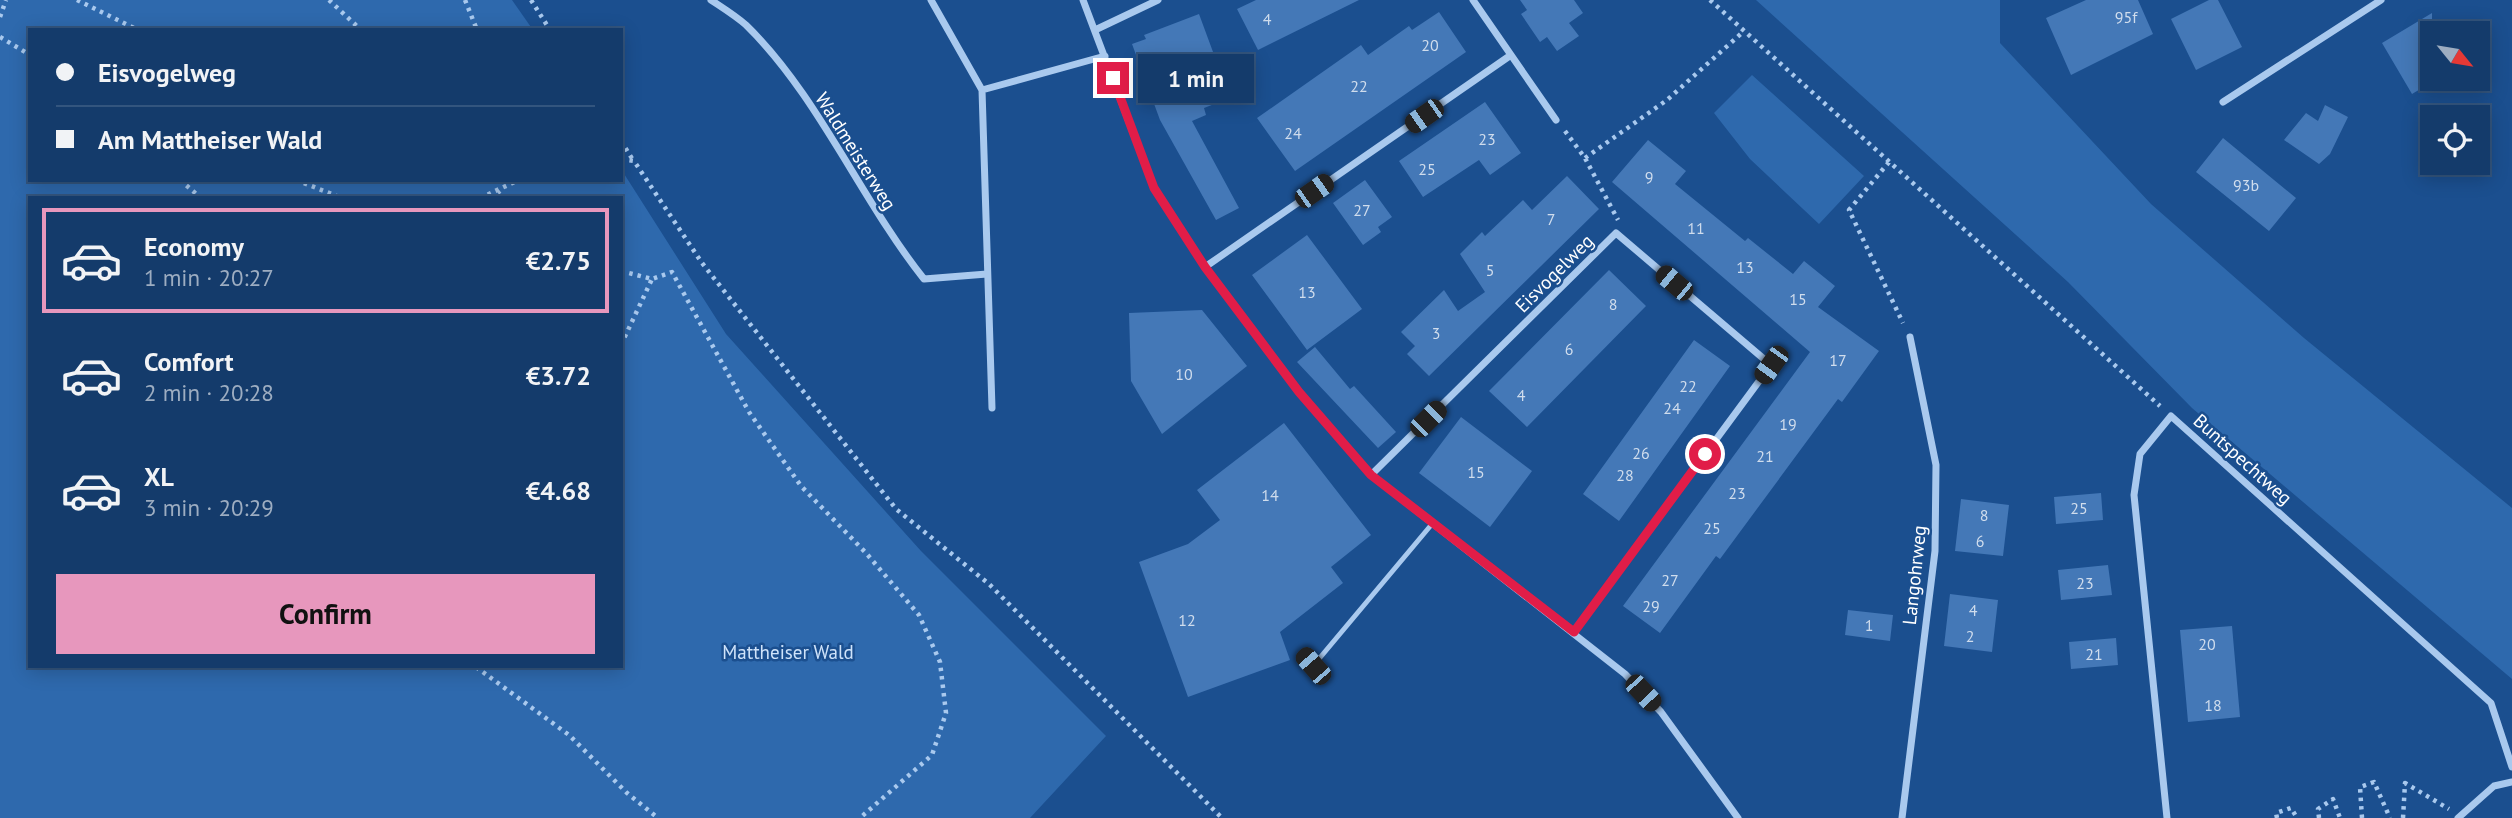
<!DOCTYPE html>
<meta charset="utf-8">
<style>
body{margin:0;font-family:"PT Sans",sans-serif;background:#1d4271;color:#f1f3f6;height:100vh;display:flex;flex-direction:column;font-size:26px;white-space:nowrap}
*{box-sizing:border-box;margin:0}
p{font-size:23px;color:#9dadc1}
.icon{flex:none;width:38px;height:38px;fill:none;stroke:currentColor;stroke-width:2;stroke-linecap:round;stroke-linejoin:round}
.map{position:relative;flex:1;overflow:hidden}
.side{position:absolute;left:28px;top:196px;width:595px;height:472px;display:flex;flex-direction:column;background:#143b6b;border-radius:0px;box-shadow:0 4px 18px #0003,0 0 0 2px #33557e}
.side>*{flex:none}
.banner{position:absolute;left:28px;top:28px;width:595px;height:154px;border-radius:0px;box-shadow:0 4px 18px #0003,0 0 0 2px #33557e;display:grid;align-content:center;height:154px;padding:0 28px;background:#143b6b}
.needle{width:46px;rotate:120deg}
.buttons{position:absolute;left:2420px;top:21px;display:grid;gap:14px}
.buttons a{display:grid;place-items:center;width:70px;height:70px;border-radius:0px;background:#143b6b;box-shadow:0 4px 18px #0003,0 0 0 2px #33557e;font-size:35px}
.end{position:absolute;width:32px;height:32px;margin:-16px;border:9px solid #e11d48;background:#fff;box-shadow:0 0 0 4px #fff}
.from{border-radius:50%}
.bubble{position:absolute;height:49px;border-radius:0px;background:#143b6b;box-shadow:0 4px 18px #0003,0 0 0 2px #33557e;font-size:23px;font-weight:800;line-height:49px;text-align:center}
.car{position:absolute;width:21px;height:42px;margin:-21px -10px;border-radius:9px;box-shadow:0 0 5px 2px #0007;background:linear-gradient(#222 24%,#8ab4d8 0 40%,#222 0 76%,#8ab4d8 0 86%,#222 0)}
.banner b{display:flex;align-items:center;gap:24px;height:66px;font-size:26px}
.banner b+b{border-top:2px solid #33557e}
.banner i{width:18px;height:18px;background:#f1f3f6}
ul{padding:12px 0 0;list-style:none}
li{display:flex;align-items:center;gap:21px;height:105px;margin:0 14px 10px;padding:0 14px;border:4px solid transparent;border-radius:0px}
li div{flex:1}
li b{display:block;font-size:26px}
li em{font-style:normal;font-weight:800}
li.selected{border-color:#e797bd}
li>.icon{width:63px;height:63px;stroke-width:1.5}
.button{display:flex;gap:14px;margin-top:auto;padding:14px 28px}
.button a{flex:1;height:80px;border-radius:0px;background:#e797bd;color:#111;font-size:28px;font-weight:800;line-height:80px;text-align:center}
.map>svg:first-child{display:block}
.green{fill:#2e69ad;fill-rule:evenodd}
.building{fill:#4478b7}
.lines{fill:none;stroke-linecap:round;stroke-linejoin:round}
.path{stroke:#a9c9ee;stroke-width:4.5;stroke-dasharray:3.5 5;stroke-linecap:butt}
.lane{stroke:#a9c9ee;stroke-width:5}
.street{stroke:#a9c9ee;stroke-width:7}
.route{stroke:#e11d48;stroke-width:9}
.labels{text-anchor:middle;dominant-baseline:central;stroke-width:5;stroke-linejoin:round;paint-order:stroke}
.number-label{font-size:16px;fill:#d0dded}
.street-label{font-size:19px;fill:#fff;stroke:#1b4f8f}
.park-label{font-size:19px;fill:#cfe3fa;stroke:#1b4f8f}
</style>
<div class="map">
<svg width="2512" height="818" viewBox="0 0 2512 818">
<rect width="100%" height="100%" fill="#1b4f8f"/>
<path class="green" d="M 0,0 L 512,0 L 533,30 L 30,30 L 30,180 L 621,180 L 621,169 L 726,334 L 921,551 L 1106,736 L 1030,818 L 0,818 ZM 30,198 L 621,198 L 621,667 L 30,667 Z
M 1756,0 L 2000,0 L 2000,43 L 2151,204 L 2304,338 L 2512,508 L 2512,679 L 2192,408 L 2068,282 Z
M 1752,75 L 1864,176 L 1819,224 L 1750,159 L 1714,113 Z"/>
<path class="building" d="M 1256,0 L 1359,0 L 1258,50 L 1237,9 Z
M 1520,0 L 1574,0 L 1583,13 L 1569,23 L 1579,36 L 1557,51 L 1547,37 L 1540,42 L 1521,14 L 1527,10 Z
M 2086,0 L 2138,0 L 2153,34 L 2071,75 L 2046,18 Z
M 2209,0 L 2218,0 L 2242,47 L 2196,70 L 2171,19 Z
M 1439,12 L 1466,52 L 1295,171 L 1257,118 L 1361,45 L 1368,55 L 1409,26 L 1412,30 Z
M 2432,13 L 2432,82 L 2412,94 L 2382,43 Z
M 1199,14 L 1230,98 L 1204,108 L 1206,115 L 1192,121 L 1239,208 L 1216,220 L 1160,120 L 1132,44 L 1146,39 L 1144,35 Z
M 1485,102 L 1521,153 L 1490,175 L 1479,160 L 1423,197 L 1399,161 Z
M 2325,105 L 2348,117 L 2330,154 L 2319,164 L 2284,140 L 2306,113 L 2318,121 Z
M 2223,138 L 2296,198 L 2269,231 L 2196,172 Z
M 1648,140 L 1686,171 L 1675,184 L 1745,241 L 1748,238 L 1793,274 L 1804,261 L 1835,286 L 1818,307 L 1879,351 L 1842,402 L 1838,399 L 1720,559 L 1716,556 L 1660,633 L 1623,606 L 1810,352 L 1612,182 Z
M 1567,176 L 1599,209 L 1429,376 L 1407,354 L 1415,346 L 1401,332 L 1444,290 L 1458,311 L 1485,292 L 1460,254 L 1482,232 L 1485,236 L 1523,200 L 1532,210 Z
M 1365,180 L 1392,217 L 1378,227 L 1381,232 L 1363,245 L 1333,203 Z
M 1307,235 L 1362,309 L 1307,350 L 1252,275 Z
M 1609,270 L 1646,306 L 1527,427 L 1489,391 Z
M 1202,310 L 1247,366 L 1162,434 L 1131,381 L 1129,313 Z
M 1694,340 L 1730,366 L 1619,521 L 1583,494 Z
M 1315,347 L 1350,389 L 1354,386 L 1396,432 L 1378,448 L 1297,362 Z
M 1461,417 L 1532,471 L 1490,527 L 1419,473 Z
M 1284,423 L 1371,535 L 1331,567 L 1343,583 L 1280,632 L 1290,660 L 1188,697 L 1139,562 L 1188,544 L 1220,520 L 1197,490 Z
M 2101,493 L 2103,520 L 2056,524 L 2054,497 Z
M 1961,499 L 2009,505 L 2003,556 L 1955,551 Z
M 2108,565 L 2112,595 L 2061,600 L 2058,570 Z
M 1950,594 L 1998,600 L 1992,652 L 1944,646 Z
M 1848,610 L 1893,615 L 1890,641 L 1845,635 Z
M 2232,626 L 2240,717 L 2188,722 L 2180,630 Z
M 2116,638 L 2118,665 L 2071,669 L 2069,642 Z"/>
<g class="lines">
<path class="path" d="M 77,0 L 138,30
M 329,0 L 361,30
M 465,0 L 477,30
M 531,0 L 550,30
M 1710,0 L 2160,406
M 0,17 L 6,0
M 0,37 L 30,55
M 1565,131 L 1585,158 L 1618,220
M 621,141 L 633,160
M 1585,158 L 1667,100 L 1744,31
M 621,159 L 634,161 L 702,263 L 896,509 L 989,584 L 1222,818
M 1889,162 L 1849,210 L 1903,323
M 180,180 L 201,198
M 296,180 L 342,198
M 480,198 L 519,180
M 491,198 L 500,191
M 621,271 L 652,279 L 672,272 L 749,412 L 801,486 L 866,553 L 919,615 L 940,662 L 946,713 L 932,755 L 860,818
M 621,345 L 652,279
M 476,667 L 569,735 L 627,793 L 658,818
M 2277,818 L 2276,813 L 2291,808 L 2297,818
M 2319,818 L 2318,809 L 2333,799 L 2340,818
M 2362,818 L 2360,787 L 2374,782 L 2390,818
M 2403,818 L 2405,783 L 2449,809"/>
<path class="lane" d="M 1303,655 L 1313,666 L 1432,524"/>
<path class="street" d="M 711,0 C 723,8 736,16 746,25 C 818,95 861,200 924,279 L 987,274
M 931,0 L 982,90 L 1105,56
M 1083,0 L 1154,188 L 1205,267 L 1299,392 L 1371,475 L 1625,674 L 1661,712 L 1738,818
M 1095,30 L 1158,0
M 1511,55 L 1556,120
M 982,90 L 992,408
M 2223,102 L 2381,0
M 1205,267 L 1511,55 L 1473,0
M 1371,475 L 1616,233 L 1771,365 L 1574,632
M 1902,818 L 1935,551 L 1936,465 L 1910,337
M 2167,818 L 2134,495 L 2140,454 L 2171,416 L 2491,703 L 2512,767
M 2458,818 L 2494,786 L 2512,782"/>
</g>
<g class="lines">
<path class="route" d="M 1113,78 L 1154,188 L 1205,267 L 1299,392 L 1371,475 L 1574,632 L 1705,454"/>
</g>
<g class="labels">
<g class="number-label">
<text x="2126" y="17">95f</text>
<text x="1267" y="19">4</text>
<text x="1430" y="45">20</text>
<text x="1359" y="86">22</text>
<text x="1293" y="133">24</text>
<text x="1487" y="139">23</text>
<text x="1427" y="169">25</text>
<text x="1649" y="177">9</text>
<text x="2246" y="185">93b</text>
<text x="1362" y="210">27</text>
<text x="1551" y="219">7</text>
<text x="1696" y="228">11</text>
<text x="1745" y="267">13</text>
<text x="1490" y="270">5</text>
<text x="1307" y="292">13</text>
<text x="1798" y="299">15</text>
<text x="1613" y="304">8</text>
<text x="1436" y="333">3</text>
<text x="1569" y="349">6</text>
<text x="1838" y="360">17</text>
<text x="1184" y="374">10</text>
<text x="1688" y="386">22</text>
<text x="1521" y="395">4</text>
<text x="1672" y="408">24</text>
<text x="1788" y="424">19</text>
<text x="1641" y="453">26</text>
<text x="1765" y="456">21</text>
<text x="1476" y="472">15</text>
<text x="1625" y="475">28</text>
<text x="1737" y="493">23</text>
<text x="1270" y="495">14</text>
<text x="2079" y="508">25</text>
<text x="1984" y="515">8</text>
<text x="1712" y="528">25</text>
<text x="1980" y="541">6</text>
<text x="1670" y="580">27</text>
<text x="2085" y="583">23</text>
<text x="1651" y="606">29</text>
<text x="1973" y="610">4</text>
<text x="1187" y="620">12</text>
<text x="1869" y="625">1</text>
<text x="1970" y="636">2</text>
<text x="2207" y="644">20</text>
<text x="2094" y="654">21</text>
<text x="2213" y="705">18</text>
</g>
<g class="street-label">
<text transform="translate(856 151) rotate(58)">Waldmeisterweg</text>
<text transform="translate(1554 273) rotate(-45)">Eisvogelweg</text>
<text transform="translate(2243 459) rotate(42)">Buntspechtweg</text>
<text transform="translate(1914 575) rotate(-84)">Langohrweg</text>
</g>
<g class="park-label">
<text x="788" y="652">Mattheiser Wald</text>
</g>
</g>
</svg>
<div class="buttons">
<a><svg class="needle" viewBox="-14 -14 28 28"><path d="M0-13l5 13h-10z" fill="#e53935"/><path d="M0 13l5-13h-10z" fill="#9dadc1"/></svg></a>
<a><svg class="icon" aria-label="locate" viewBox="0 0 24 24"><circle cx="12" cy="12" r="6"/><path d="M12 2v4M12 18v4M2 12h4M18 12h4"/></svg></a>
</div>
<i class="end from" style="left:1705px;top:454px"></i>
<i class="end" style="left:1113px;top:78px"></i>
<div class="bubble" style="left:1138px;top:54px;width:116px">1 min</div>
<i class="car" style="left:1424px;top:116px;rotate:235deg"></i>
<i class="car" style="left:1314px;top:191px;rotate:55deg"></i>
<i class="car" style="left:1674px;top:283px;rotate:310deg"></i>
<i class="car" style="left:1771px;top:365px;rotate:216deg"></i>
<i class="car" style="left:1428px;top:419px;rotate:45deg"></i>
<i class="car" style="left:1313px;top:666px;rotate:319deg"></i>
<i class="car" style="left:1643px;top:693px;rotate:137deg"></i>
<div class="banner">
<b><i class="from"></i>Eisvogelweg</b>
<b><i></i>Am Mattheiser Wald</b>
</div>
<section class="side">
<ul>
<li class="selected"><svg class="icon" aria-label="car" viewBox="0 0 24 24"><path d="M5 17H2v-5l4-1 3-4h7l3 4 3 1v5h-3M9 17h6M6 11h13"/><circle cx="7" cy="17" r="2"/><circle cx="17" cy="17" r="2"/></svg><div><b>Economy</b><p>1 min · 20:27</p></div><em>€2.75</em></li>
<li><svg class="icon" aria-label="car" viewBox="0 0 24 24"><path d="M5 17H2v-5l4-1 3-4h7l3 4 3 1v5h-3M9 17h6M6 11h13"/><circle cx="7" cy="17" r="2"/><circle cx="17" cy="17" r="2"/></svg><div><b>Comfort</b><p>2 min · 20:28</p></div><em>€3.72</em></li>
<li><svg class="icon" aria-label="car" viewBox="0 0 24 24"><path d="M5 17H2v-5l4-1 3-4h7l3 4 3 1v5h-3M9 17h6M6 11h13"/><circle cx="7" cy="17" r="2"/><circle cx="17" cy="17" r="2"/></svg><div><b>XL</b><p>3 min · 20:29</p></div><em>€4.68</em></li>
</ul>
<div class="button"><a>Confirm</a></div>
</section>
</div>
